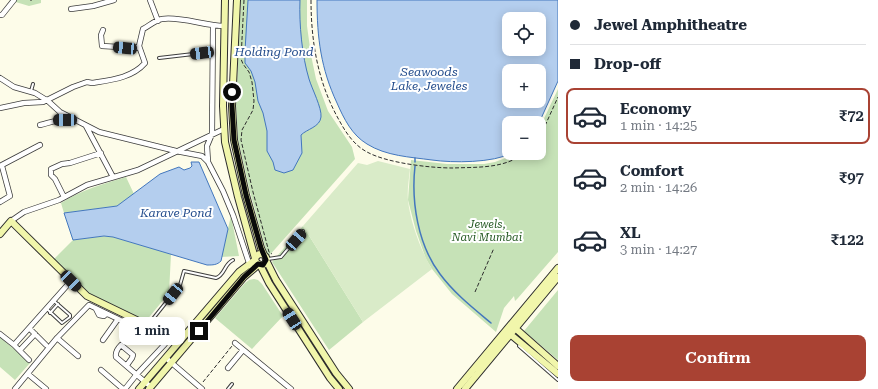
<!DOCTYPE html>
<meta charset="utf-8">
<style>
body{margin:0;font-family:"Roboto Serif",serif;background:#f2f2f3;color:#1f2937;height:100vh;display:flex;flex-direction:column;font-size:15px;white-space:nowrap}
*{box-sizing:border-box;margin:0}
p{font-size:13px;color:#747a83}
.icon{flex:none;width:22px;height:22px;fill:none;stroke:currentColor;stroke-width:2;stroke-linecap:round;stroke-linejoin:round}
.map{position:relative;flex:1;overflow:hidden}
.details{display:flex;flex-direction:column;background:#fff;width:320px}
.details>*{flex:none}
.guide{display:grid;align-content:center;height:88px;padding:0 12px;background:#fff}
.controls{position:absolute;left:502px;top:12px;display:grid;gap:8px}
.controls a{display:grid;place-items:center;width:44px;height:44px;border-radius:8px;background:#fff;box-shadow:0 2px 10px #0003;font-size:20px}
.end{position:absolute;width:18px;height:18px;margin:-9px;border:5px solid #0a0a0a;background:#fff;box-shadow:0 0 0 2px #fff}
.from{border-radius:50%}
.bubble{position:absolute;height:28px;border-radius:8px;background:#fff;box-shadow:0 2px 10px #0003;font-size:13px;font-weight:600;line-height:28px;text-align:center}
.car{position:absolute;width:12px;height:24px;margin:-12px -6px;border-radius:5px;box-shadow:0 0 3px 1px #0007;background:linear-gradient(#222 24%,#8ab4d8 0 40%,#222 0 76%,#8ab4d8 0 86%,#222 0)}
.guide b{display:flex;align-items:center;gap:14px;height:38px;font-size:15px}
.guide b+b{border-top:1px solid #e0e1e3}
.guide i{width:10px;height:10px;background:#1f2937}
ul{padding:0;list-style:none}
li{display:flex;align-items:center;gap:12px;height:56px;margin:0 8px 6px;padding:0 4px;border:2px solid transparent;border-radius:8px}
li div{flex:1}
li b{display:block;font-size:15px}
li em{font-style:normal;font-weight:600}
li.on{border-color:#a94233}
li>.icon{width:36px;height:36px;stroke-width:1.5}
.cta{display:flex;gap:8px;margin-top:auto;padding:8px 12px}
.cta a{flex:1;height:46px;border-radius:8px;background:#a94233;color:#fff;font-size:16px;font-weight:600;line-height:46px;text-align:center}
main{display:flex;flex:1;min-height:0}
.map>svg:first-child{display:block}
.green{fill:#c6e2b7}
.pitch{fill:#d9ebc8}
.water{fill:#b4ceee;stroke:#4377bd;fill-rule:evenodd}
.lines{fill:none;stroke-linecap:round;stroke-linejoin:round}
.stream{stroke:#4377bd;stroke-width:1.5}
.lane-casing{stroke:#3d3d3d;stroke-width:4}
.street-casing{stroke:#3d3d3d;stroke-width:6}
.secondary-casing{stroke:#2c2c2c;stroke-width:8}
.path{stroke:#2c2c2c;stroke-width:1;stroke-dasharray:4 2;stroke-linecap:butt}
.lane{stroke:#fff;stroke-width:2}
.street{stroke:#fff;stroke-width:4.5}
.secondary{stroke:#f1f6ab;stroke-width:6}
.route{stroke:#0a0a0a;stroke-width:5}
.labels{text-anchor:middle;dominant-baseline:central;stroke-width:4;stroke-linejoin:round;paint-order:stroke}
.park-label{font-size:11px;font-style:italic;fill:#255923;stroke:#fff}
.water-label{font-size:12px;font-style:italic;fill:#234c8c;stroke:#fff}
</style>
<main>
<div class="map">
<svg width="558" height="389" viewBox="0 0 558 389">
<rect width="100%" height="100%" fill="#fdfce9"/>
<path class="green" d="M 9,0 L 41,0 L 41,3 L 29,6 Z
M 241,0 L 307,0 L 307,26 L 311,55 L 316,79 L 328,111 L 352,147 L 355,159 L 268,257 L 250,192 L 238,139 L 236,106 Z
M 558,89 L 558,252 L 518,298 L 515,301 L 514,296 L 504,308 L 496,332 L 452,294 L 432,269 L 426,259 L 416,231 L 408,200 L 411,160 L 447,164 L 484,164 L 495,162 L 518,153 L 539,153 L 539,129 Z
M 126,177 L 134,194 L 117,206 L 64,213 L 61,203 C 81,190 103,184 126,177 Z
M 231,216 L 239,256 L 221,257 Z
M 303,226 L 363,322 L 329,350 L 272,262 Z
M 104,236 L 113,237 L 171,254 L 169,293 L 146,321 L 90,294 L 54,259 L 73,240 Z
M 254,279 L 258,280 L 262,284 L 283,316 L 252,349 L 215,318 L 245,283 L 249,280 Z
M 558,290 L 558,360 L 524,331 Z
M 0,337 L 30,363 L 15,380 L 0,367 Z"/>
<path class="pitch" d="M 378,161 L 410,169 C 409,179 407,190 408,200 C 410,221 421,251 432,269 L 363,322 L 303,226 L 358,163 L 367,165 Z"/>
<path class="water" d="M 248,0 L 300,0 C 299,24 302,56 309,79 C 312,89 322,108 321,117 C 320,127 307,129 301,135 L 302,153 L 293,170 L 284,173 L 275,170 L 273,162 L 267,151 L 267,131 L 263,113 L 258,101 L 255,82 L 251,71 L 245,63 L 245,51 Z
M 317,0 L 558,0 L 558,81 L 539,123 L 509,123 L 509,153 L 512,153 C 493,163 453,163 432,160 C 410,157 386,156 367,144 C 352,135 344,119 337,103 C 321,69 317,38 317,0 ZM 509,19 L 539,19 L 539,49 L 509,49 ZM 509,71 L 539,71 L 539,101 L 509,101 Z
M 191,162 L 199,162 L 228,229 L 221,261 C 217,265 213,265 207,265 L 113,237 L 104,236 L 73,240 L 64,213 L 117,206 L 160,174 L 179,167 L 184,170 L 190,168 L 192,166 Z"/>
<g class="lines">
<path class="stream" d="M 415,162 L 415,158
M 415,166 C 411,202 418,245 440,274 C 454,293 473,308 491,323"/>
<defs>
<path id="lane" d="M 159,58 L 202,53 L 212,54
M 31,91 L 33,84
M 268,259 L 281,257 L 303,231
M 47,309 L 62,323 L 70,317 L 70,315 L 54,301
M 50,313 L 58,304
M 148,325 L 180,285 L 184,271 L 216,278 C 225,275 224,264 233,260
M 519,346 L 558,380
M 228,389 L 232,384"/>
<path id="street" d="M 150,0 L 158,21
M 71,9 L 93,6 L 114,0
M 0,15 L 2,15 L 14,0
M 103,30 L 101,35 L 102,46 L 136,48 L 139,46 L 143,29 C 149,26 155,20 162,19 C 180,16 205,26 224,26
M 0,78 L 14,87 L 35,93 L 48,101 L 60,112 L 99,132 L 176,151 L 202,156 L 208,162 L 223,191 L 233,215 L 250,266
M 0,108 L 24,103 L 43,102 L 73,87 L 87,82 L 92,83 C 111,80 132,78 145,63 L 139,46
M 40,125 C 49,123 55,120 65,120 L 67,116
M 86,126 L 113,177
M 208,162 L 207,146 L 212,134 L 213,26
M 0,166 L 40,145
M 64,197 L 55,179 L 51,175 L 51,169 L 62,164 L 70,163 L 101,153
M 0,202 L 10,196 L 2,166
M 11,221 L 24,212 L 59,200 L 87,185 L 138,170 L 224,129
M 96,309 L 99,315 L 104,316 L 106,314
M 29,328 L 46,345
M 0,334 L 14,345 L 71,281
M 57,338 L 78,356
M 103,340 L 118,319
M 235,343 L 291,389
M 14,345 L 29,360
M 20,350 L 35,334
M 166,358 L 202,389
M 127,365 L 132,358 L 133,355 L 121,345 C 118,348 115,352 116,357 L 151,387
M 228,368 L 243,350
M 101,370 L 123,389
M 28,374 L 46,389
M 15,389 L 57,338 L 89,305 L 164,341 L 165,342 L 165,344 L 137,374 L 125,389"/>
<path id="secondary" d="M 225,0 L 223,106 L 225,142 L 238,197 L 256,262 C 265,272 273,254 259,254 L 255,258
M 237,0 L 232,106 L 234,140 L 246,195 L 261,248 L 264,255
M 0,234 L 11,221 L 87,296 L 180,341
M 266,260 L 276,280 L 336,373 L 349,389
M 260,265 L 269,283 L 330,378 L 339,389
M 512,327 L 515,328 L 558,366
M 509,330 L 510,334 L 558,374
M 139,389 L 239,272 L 255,260
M 149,389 L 244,277 L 258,265
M 457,389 L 558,268
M 465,389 L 558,277"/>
</defs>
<use href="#lane" class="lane-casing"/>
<use href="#street" class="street-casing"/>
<use href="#secondary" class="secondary-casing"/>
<path class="path" d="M 31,0 L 31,1
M 244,0 L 241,59 L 243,64 L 249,72 L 252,82 L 254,101 L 253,110 L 242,130 L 241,140 L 253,192 L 269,252 L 272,254
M 311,0 C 311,42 318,83 339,120 C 346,133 354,145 367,152 C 387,163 430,168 453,168 C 476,167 505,169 524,153
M 539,136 L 544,128 L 558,97
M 475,292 L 494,248
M 203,382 L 232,346"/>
<use href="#lane" class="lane"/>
<use href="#street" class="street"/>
<use href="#secondary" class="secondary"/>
</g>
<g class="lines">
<path class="route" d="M 199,331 L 244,277 L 258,264 L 263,265 L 266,260 L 261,248 L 246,195 L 234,140 L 232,106 L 232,92"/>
</g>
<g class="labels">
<g class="park-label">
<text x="487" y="224">Jewels,<tspan x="487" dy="13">Navi Mumbai</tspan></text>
</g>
<g class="water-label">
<text x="274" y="52">Holding Pond</text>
<text x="429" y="72">Seawoods<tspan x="429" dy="14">Lake, Jeweles</tspan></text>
<text x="176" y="213">Karave Pond</text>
</g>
</g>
</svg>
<div class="controls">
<a><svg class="icon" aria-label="locate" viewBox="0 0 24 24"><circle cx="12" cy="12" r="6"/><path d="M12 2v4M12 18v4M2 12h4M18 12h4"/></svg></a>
<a>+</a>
<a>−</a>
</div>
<i class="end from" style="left:232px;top:92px"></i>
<i class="end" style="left:199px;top:331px"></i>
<div class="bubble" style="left:119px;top:317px;width:66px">1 min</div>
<i class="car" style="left:125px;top:48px;rotate:275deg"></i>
<i class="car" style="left:202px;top:53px;rotate:263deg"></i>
<i class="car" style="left:65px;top:120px;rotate:270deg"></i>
<i class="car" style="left:296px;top:240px;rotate:41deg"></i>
<i class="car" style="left:71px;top:281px;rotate:135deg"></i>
<i class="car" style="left:173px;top:294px;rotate:219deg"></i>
<i class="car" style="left:292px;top:319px;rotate:327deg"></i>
</div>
<section class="details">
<div class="guide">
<b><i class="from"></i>Jewel Amphitheatre</b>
<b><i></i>Drop-off</b>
</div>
<ul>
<li class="on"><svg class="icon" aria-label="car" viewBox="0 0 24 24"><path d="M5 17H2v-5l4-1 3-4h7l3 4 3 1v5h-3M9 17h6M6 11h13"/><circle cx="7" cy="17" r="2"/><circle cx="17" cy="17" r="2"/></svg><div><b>Economy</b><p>1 min · 14:25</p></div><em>₹72</em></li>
<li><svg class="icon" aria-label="car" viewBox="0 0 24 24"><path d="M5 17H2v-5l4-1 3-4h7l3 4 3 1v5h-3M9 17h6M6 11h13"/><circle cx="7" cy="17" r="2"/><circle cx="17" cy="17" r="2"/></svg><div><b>Comfort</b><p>2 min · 14:26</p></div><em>₹97</em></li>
<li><svg class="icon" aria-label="car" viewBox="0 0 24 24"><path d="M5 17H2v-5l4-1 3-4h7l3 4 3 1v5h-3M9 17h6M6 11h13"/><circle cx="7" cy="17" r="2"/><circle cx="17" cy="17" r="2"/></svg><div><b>XL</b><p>3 min · 14:27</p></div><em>₹122</em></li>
</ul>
<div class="cta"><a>Confirm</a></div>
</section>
</main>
